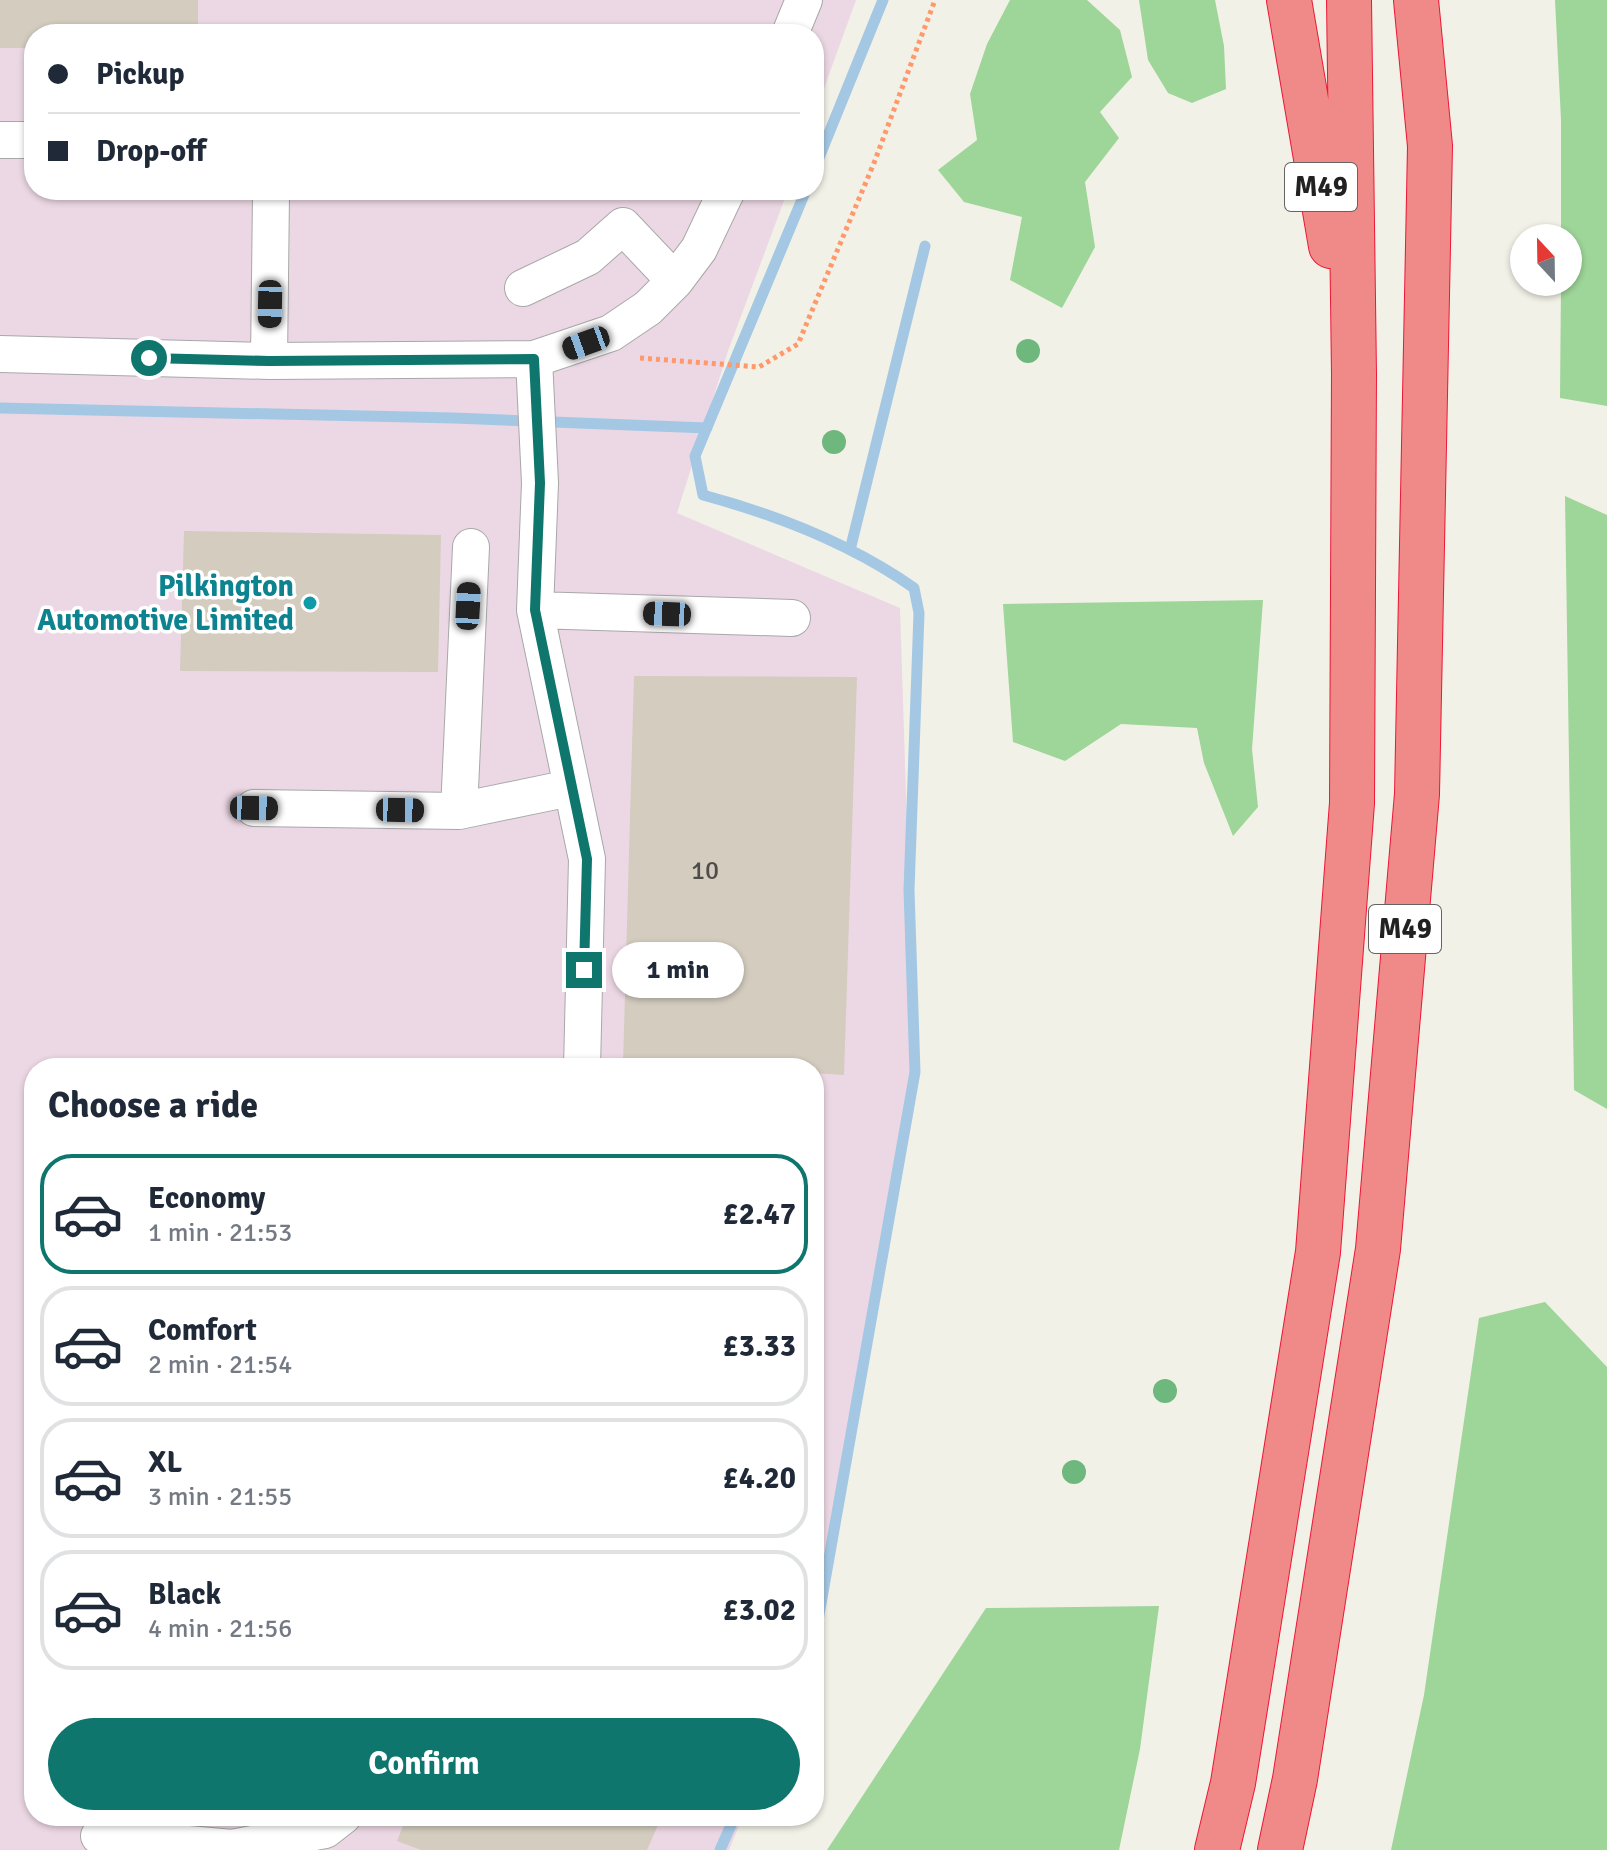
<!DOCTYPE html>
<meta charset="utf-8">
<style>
body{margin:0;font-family:Signika,sans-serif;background:#f2f2f3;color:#1f2937;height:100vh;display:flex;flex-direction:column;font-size:30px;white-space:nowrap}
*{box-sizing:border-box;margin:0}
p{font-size:26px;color:#747a83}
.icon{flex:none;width:44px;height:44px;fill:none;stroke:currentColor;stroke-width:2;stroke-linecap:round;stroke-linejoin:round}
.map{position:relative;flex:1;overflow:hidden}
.side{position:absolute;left:24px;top:1058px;width:800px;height:768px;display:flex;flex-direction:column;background:#fff;border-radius:32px;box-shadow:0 2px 6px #0004}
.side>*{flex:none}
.banner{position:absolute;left:24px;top:24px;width:800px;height:176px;border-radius:32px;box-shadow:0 2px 6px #0004;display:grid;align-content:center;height:176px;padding:0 24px;background:#fff}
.needle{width:52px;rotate:338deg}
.controls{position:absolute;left:1510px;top:224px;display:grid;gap:16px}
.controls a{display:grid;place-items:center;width:72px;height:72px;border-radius:50%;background:#fff;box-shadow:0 2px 6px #0004;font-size:40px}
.end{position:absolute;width:36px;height:36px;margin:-18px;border:10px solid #0f766e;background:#fff;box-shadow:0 0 0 4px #fff}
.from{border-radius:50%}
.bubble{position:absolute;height:56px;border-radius:28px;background:#fff;box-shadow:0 2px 6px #0004;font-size:26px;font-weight:700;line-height:56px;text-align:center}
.car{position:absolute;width:24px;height:48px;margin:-24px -12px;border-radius:10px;box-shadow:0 0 6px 2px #0007;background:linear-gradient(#222 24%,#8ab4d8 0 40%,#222 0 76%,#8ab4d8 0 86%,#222 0)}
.banner b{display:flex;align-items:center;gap:28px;height:76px;font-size:30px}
.banner b+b{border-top:2px solid #e0e1e3}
.banner i{width:20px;height:20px;background:#1f2937}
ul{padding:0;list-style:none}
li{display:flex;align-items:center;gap:24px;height:120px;margin:0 16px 12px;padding:0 8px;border:4px solid #e0e1e3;border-radius:32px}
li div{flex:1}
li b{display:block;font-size:30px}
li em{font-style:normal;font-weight:700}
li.on{border-color:#0f766e}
li>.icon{width:72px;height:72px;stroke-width:1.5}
h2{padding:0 24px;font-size:36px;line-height:96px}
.button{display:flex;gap:16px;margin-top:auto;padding:16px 24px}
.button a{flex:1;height:92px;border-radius:48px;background:#0f766e;color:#fff;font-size:32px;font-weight:700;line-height:92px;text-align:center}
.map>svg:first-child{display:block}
.industrial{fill:#ecd8e4}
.forest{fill:#9ed598}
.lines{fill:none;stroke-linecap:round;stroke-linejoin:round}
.stream{stroke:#a4c8e4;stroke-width:11}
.building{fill:#d3ccbf}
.minor-casing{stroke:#a8a8a8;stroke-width:38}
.highway-casing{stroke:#ed1736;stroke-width:46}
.path{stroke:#ff986b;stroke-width:5;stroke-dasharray:4 4;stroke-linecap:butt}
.minor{stroke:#fff;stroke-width:36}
.highway{stroke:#f08a88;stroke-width:44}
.tree{fill:#6eb77d}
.route{stroke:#0f766e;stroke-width:10}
.culture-dot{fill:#0f9aa8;stroke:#fff;stroke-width:3}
.labels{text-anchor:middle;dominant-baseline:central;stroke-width:7;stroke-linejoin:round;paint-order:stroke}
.number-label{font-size:26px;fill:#4e4c48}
.shield{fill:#fff;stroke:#646464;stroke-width:2}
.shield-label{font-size:28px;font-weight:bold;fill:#212121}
.culture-label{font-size:30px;font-weight:bold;fill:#0d838f;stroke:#fff;text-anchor:end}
</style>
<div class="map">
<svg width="1607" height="1850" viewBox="0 0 1607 1850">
<rect width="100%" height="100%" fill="#f2f1e7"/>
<path class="industrial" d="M 0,0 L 856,0 L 814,116 L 814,34 L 34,34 L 34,190 L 788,190 L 728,351 L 677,513 L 900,608 L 915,1072 L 814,1644 L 814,1068 L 34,1068 L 34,1816 L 743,1816 L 729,1850 L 0,1850 Z"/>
<path class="forest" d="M 1010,0 L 1087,0 L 1120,30 L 1132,77 L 1100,112 L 1119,138 L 1085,182 L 1095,247 L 1062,308 L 1010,280 L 1022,217 L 964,202 L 938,170 L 977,140 L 970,94 L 987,44 Z
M 1139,0 L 1215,0 L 1224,46 L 1226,89 L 1192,103 L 1168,93 L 1148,60 Z
M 1555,0 L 1607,0 L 1607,406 L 1560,398 L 1561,282 L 1568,282 L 1568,238 L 1561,238 L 1561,120 Z
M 1565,496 L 1607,515 L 1607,1109 L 1574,1090 Z
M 1263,600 L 1252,749 L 1258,807 L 1233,836 L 1204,763 L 1197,728 L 1121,724 L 1065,761 L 1013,742 L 1003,604 Z
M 1545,1302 L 1607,1367 L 1607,1850 L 1391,1850 L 1424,1695 L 1479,1318 Z
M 1159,1606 L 1140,1749 L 1119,1850 L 827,1850 L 986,1608 Z"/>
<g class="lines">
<path class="stream" d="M 814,170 L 883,0
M 806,190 L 695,456 L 703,495 C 777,515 850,543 914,588 L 919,613 L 909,890 L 915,1072 L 814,1643
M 0,408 L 454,418 L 707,428
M 850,550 L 925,246
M 720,1850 L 735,1816"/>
</g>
<path class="building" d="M 0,0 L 198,0 L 198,34 L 34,34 L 34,48 L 0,48 Z
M 184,531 L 441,535 L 438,672 L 180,671 Z
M 634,676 L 857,677 L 844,1075 L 814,1073 L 814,1068 L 623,1065 Z
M 407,1816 L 662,1816 L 647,1850 L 421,1850 L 397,1841 Z"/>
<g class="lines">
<defs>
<path id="minor" d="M 790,34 L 804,0
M 0,140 L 34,140
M 268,190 L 271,195 L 269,361
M 523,288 L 588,257 L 623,226 L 675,281
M 0,354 L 269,361 L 534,359 L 611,333 L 648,308 L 675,281 L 699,249 L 727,190
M 534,359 L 540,483 L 535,610 L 587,859 L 582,1068
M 535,610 L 792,618
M 254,808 L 459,811 L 570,788
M 459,811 L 471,547
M 99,1836 L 232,1848 L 325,1830 L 343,1816"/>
<path id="highway" d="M 1289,0 L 1331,246
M 1217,1850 L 1233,1783 L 1318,1252 L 1352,803 L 1354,374 L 1349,0
M 1280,1850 L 1295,1779 L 1378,1249 L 1417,794 L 1430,146 L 1416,0"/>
</defs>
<use href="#minor" class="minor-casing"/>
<use href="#highway" class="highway-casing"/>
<path class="path" d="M 640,358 L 759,367 L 798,344 L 874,163 L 935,0"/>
<use href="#minor" class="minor"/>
<use href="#highway" class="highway"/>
</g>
<g class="tree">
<circle cx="1028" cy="351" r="12"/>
<circle cx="834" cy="442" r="12"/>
<circle cx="1165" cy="1391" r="12"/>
<circle cx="1074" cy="1472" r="12"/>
</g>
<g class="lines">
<path class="route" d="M 149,358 L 269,361 L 534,359 L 540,483 L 535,610 L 587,859 L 584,970"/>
</g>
<circle class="culture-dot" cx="310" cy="603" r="8"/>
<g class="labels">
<g class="number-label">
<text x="705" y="871">10</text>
</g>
<g class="shield">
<rect x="1285" y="163" width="72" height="48" rx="6"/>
<rect x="1369" y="905" width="72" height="48" rx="6"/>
</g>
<g class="shield-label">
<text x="1321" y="187">M49</text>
<text x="1405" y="929">M49</text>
</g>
<g class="culture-label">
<text x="294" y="586">Pilkington<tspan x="294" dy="34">Automotive Limited</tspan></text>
</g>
</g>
</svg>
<div class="controls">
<a><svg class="needle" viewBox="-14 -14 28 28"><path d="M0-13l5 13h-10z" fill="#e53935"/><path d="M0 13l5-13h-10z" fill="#747a83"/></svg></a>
</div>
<i class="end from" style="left:149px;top:358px"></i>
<i class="end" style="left:584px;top:970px"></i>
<div class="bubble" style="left:612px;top:942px;width:132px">1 min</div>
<i class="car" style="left:270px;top:304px;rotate:181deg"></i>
<i class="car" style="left:586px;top:343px;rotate:250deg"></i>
<i class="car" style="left:468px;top:606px;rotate:3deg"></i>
<i class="car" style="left:667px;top:614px;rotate:272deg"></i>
<i class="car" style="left:254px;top:808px;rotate:91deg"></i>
<i class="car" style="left:400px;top:810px;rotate:91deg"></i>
<div class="banner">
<b><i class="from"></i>Pickup</b>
<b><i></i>Drop-off</b>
</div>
<section class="side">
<h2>Choose a ride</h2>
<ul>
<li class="on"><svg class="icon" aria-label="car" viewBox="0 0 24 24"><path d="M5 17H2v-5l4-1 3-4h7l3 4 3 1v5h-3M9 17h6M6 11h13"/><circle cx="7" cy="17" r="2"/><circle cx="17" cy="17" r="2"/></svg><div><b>Economy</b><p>1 min · 21:53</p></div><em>£2.47</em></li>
<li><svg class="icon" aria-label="car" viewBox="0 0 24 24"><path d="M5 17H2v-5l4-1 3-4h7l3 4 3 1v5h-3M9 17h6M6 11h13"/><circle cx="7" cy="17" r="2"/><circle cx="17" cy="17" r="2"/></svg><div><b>Comfort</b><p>2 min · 21:54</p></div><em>£3.33</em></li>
<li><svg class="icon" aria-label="car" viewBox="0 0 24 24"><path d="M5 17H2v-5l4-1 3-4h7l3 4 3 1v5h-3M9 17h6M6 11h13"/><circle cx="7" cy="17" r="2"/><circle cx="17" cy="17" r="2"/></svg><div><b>XL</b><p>3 min · 21:55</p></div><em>£4.20</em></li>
<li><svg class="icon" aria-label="car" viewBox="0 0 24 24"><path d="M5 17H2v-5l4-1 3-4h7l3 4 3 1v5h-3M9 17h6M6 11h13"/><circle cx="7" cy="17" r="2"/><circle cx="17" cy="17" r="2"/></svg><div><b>Black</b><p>4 min · 21:56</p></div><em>£3.02</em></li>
</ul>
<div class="button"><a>Confirm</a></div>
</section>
</div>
